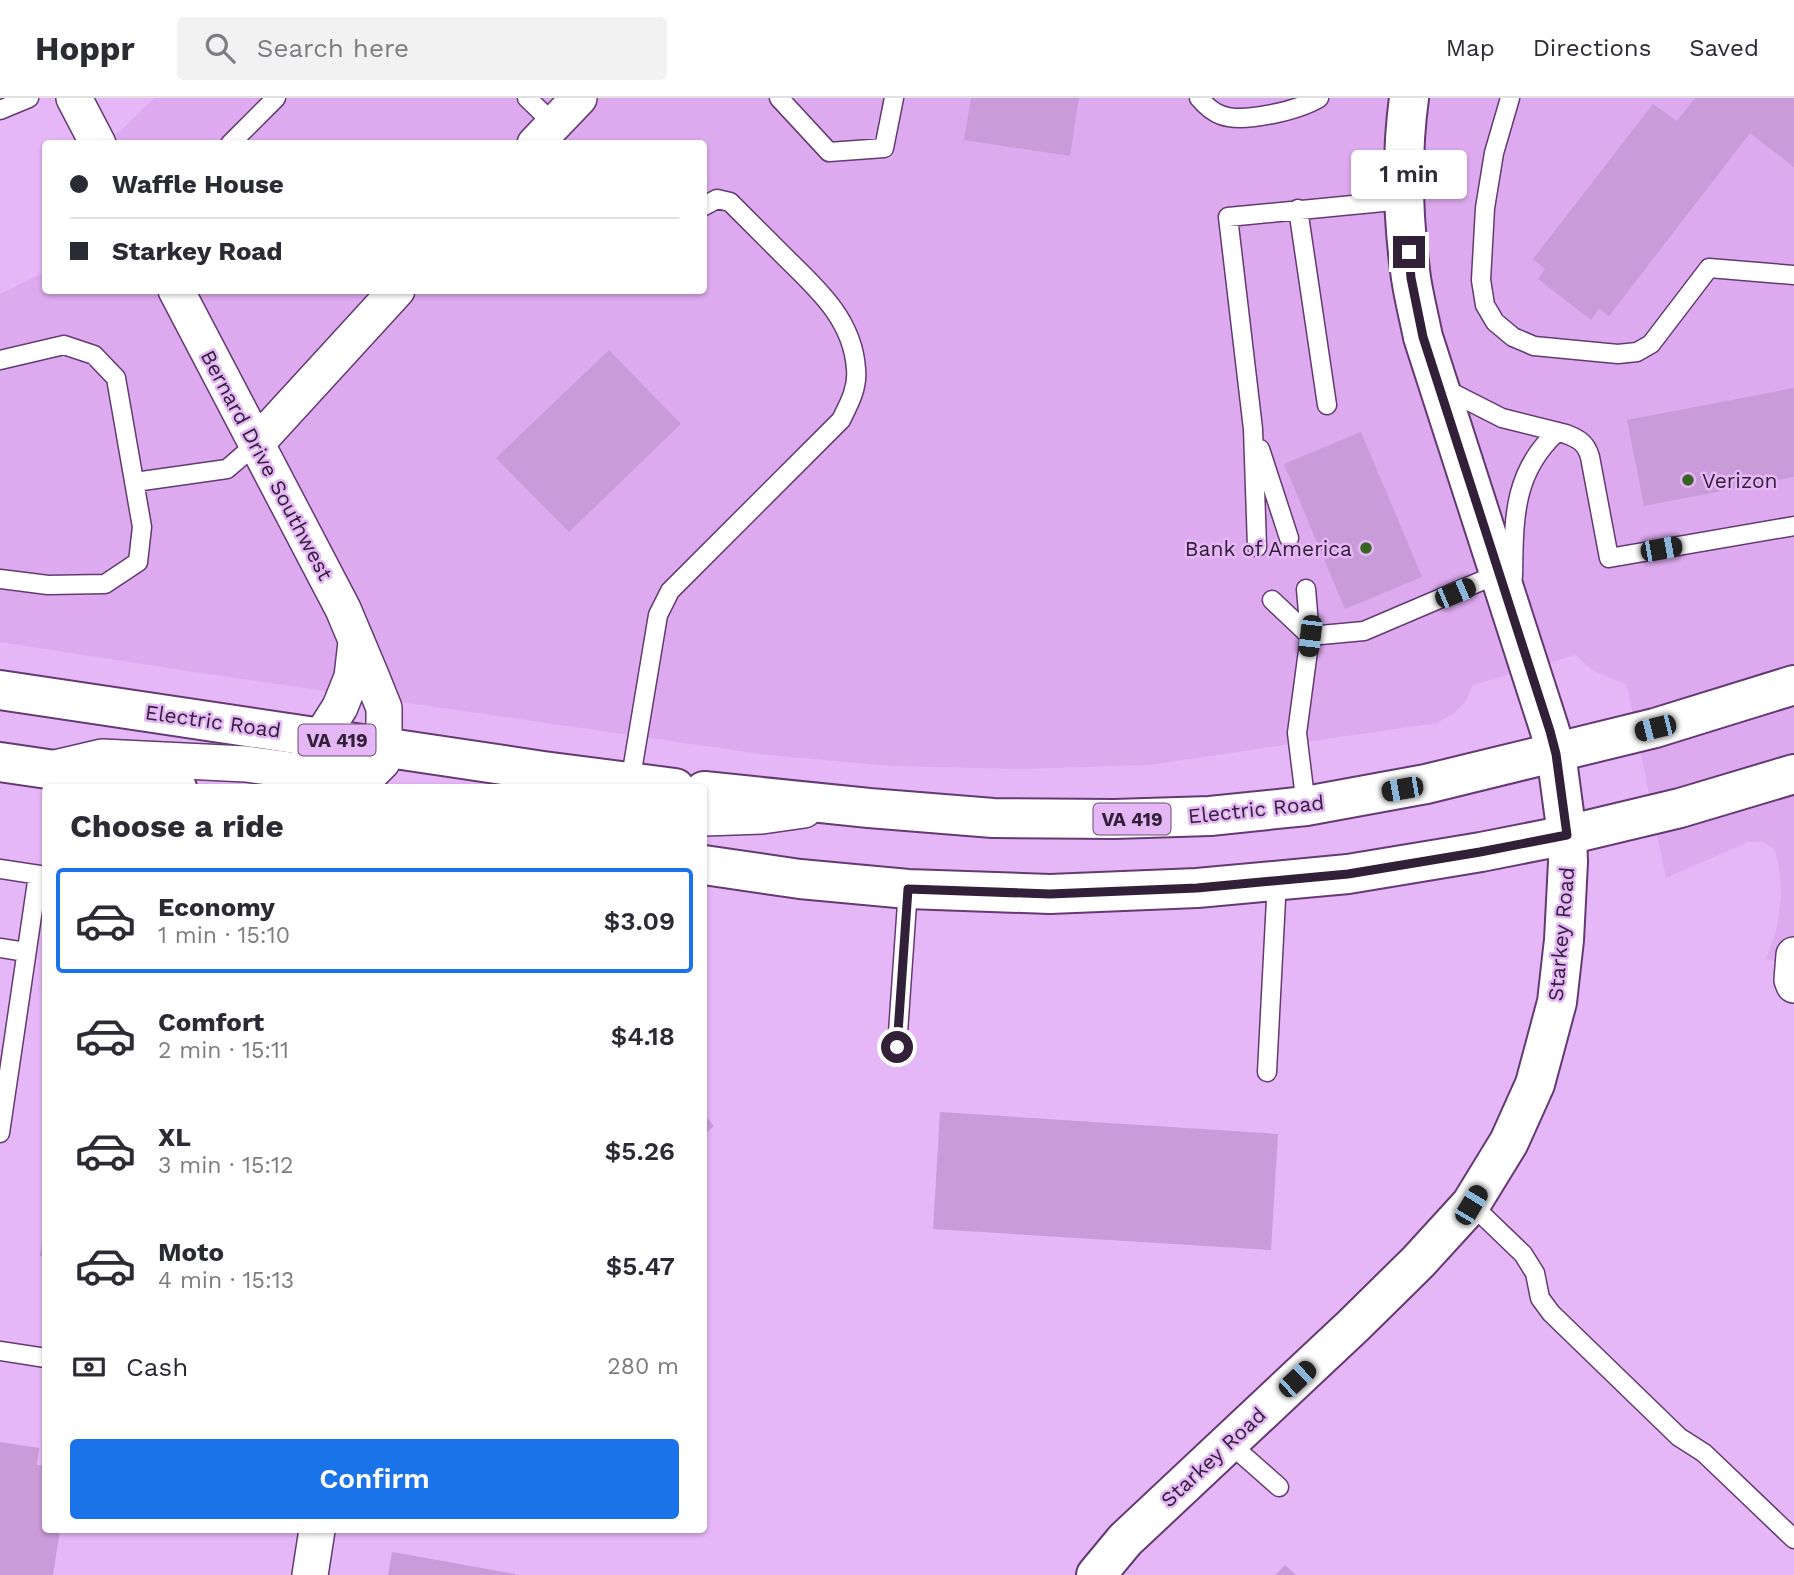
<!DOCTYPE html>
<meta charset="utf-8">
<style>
body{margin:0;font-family:"Work Sans",sans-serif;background:#f2f2f3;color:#2b2b33;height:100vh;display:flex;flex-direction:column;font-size:26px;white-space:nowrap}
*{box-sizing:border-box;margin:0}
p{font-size:23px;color:#7c7c81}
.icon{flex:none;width:38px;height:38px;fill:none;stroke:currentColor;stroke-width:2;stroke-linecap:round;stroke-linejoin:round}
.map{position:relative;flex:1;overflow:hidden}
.drawer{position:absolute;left:42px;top:686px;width:665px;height:749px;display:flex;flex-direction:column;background:#fff;border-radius:7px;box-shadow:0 2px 5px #0004}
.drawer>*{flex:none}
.top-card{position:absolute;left:42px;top:42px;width:665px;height:154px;border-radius:7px;box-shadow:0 2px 5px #0004;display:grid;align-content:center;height:154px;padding:0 28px;background:#fff}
.end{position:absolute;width:32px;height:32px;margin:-16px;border:9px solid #322038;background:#fff;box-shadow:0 0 0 4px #fff}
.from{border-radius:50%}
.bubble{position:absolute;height:49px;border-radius:7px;background:#fff;box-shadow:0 2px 5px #0004;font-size:23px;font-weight:600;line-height:49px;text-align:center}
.car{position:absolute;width:21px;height:42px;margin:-21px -10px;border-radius:9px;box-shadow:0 0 5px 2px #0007;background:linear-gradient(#222 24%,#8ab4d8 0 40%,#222 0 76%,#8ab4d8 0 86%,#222 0)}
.top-card b{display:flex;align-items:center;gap:24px;height:66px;font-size:26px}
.top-card b+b{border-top:2px solid #e1e1e2}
.top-card i{width:18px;height:18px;background:#2b2b33}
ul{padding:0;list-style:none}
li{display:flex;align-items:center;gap:21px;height:105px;margin:0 14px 10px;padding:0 14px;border:4px solid transparent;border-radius:7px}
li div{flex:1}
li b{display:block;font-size:26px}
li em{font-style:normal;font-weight:600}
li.selected{border-color:#1a73e8}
li>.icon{width:63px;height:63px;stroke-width:1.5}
h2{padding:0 28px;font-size:32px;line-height:84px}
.pay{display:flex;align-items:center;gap:18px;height:77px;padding:0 28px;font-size:26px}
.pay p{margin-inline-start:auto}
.button{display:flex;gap:14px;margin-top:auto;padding:14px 28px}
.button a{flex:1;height:80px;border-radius:7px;background:#1a73e8;color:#fff;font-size:28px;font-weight:600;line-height:80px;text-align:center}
header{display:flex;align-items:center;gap:42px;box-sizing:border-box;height:98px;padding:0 35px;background:#fff;border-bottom:2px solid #e1e1e2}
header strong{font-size:33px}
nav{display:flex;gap:38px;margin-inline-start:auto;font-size:24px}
.search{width:490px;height:63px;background:#f2f2f3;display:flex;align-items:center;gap:18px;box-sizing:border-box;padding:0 24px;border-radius:7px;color:#7c7c81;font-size:26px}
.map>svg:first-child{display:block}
.built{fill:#ddaaef}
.building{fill:#c99bd9}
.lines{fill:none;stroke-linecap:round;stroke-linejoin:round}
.service-casing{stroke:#633a71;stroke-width:21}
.minor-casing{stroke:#633a71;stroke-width:38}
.tertiary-casing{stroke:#633a71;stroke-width:42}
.secondary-casing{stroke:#633a71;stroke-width:42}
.primary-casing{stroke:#633a71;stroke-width:42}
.service{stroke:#fff;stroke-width:18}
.minor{stroke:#fff;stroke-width:35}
.tertiary{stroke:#fff;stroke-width:38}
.secondary{stroke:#fff;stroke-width:38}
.primary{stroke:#fff;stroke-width:38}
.route{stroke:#322038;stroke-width:9}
.poi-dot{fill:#376423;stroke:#e6b7f7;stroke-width:2.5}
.labels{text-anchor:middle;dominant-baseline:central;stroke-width:5;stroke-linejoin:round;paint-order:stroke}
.shield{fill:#e6b7f7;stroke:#684d71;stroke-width:2}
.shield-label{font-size:19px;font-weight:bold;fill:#322038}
.street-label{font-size:21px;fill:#322038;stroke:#e6b7f7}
.poi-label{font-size:21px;fill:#322038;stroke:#e6b7f7;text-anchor:start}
</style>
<header>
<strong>Hoppr</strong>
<div class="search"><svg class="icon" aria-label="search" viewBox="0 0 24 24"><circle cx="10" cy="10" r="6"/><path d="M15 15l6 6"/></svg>Search here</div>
<nav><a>Map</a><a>Directions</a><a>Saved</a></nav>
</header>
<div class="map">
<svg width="1794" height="1477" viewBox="0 0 1794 1477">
<rect width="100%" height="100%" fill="#e6b7f7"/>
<path class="built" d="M 154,0 L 1794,0 L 1794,868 L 1766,861 L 1777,829 L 1781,798 L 1779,768 L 1774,751 L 1762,744 L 1748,744 L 1666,780 L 1627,587 L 1592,572 L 1576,557 L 1473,587 L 1466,603 L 1454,615 L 1437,625 L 1149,667 L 1023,671 L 891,668 L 767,657 L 208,576 L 0,544 L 0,196 L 45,174 L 46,192 L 704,192 L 704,46 L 98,45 L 118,35 Z"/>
<path class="building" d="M 971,0 L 1079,0 L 1070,58 L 964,42 Z
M 1695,0 L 1794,0 L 1794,69 L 1750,35 L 1609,218 L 1599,211 L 1591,222 L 1538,181 L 1545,171 L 1533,161 L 1653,6 L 1677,23 Z
M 609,252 L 681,326 L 569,434 L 496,360 Z
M 1794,290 L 1794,379 L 1644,408 L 1627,322 Z
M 1361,334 L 1422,479 L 1345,511 L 1284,366 Z
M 940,1014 L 1278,1036 L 1271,1152 L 933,1131 Z
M 704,1016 L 714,1028 L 704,1037 Z
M 44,1131 L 46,1131 L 46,1159 L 40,1158 Z
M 0,1344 L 39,1350 L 37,1367 L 46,1368 L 46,1432 L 60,1432 L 53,1477 L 0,1477 Z
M 392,1454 L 515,1476 L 515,1477 L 388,1477 Z
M 1285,1467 L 1296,1477 L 1275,1477 Z"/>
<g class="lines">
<defs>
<path id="service" d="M 527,0 L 554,26
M 779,0 L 829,54 L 884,50 L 894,0
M 1199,0 C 1205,7 1212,14 1221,17 C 1243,26 1299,12 1319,0
M 1510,0 L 1494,55 L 1485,110 L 1481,182 L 1485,207 L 1495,224 L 1513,239 L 1534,248 L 1618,256 L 1637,254 L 1651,246 L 1709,170 L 1794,177
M 0,12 L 29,0
M 230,46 L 276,0
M 1298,111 L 1327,307
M 0,262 L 64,247 L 94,257 L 116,280 L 142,429 L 138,464 L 105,486 L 48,487 L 0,481
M 1443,290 L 1502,320 L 1566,336 C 1579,341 1586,345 1590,359 L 1609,460 L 1794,428
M 1260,351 L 1289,440
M 135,384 L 227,371 L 256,346
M 1257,449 L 1253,331 L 1228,119 L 1404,102
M 1513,479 C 1514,423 1512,375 1557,334
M 1306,491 L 1310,538 L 1297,635 L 1306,708
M 1272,502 L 1310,538 L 1364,533 L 1500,475
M 630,685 L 658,517 L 670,493 L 841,322 C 849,306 858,290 856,271 C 853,223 819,192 787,161 C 768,142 749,123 730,104 L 717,101 L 704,108
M 0,771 L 46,778
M 0,850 L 26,854
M 897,949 L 908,791
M 1267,974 L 1277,782
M 0,1035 L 38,777
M 1471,1106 L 1523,1156 L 1535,1175 L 1540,1200 L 1551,1215 L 1679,1339 L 1704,1355 L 1794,1441
M 0,1253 L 46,1260
M 1228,1344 L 1279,1389"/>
<path id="minor" d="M 74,0 L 98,46
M 535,46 L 579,0
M 256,346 L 397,192
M 321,639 L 340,609 L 352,579 L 356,544
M 55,670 L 102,659 L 246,666 L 305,674 L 344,676 L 372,674 L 382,664 L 384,649 L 384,610 L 372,580 L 343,511 L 176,192
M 704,720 L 762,718 L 804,712
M 1794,857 L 1792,882 L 1794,887
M 310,1477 L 317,1432"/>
<path id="tertiary" d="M 1409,0 C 1401,59 1403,121 1411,180 C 1414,200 1419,219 1423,239 L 1550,633 L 1556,655"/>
<path id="secondary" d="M 1096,1477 L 1125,1442 L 1353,1228 L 1418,1164 L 1471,1106 L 1509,1044 L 1535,986 L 1557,904 L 1564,842 L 1568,764 L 1567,737 L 1556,655"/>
<path id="primary" d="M 0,592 L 543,673 L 675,690
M 0,664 L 177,690
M 704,693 L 869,710 L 993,720 L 1114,721 L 1210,718 L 1306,708 L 1426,686 L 1655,630 L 1794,587
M 704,767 L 800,781 L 908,791 L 1050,796 L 1197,790 L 1348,776 L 1481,754 L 1567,737 L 1680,710 L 1794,676"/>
</defs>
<use href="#service" class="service-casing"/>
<use href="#minor" class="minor-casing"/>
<use href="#tertiary" class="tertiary-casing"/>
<use href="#secondary" class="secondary-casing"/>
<use href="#primary" class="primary-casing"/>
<use href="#service" class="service"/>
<use href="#minor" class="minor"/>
<use href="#tertiary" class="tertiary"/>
<use href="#secondary" class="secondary"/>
<use href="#primary" class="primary"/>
</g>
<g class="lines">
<path class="route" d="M 897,949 L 908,791 L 1050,796 L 1197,790 L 1348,776 L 1480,754 L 1567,737 L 1556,656 L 1550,633 L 1423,239 L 1411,180 L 1409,154"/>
</g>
<g class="poi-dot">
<circle cx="1688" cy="382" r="7"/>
<circle cx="1366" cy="450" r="7"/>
</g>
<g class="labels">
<g class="shield">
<rect x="298.5" y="626.5" width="77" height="31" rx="5"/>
<rect x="1093.5" y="705.5" width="77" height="31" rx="5"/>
</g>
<g class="shield-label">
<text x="337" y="642">VA 419</text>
<text x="1132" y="721">VA 419</text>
</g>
<g class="street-label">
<text transform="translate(267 367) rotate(62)">Bernard Drive Southwest</text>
<text transform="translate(213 623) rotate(8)">Electric Road</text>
<text transform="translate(1256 711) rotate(-6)">Electric Road</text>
<text transform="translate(1561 836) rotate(-85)">Starkey Road</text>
<text transform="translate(1213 1359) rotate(-43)">Starkey Road</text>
</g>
<g class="poi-label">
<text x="1702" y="382">Verizon</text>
<text x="1352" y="450" text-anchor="end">Bank of America</text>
</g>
</g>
</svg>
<i class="end from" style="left:897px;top:949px"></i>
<i class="end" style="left:1409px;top:154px"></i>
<div class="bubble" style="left:1351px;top:52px;width:116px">1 min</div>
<i class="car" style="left:1661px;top:451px;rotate:80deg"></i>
<i class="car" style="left:1455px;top:495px;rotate:67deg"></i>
<i class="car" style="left:1310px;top:538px;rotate:187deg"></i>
<i class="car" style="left:1655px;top:630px;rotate:256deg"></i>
<i class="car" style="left:1402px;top:691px;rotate:260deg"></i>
<i class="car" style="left:1471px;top:1107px;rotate:31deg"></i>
<i class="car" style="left:1297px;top:1281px;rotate:47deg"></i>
<div class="top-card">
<b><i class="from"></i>Waffle House</b>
<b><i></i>Starkey Road</b>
</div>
<section class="drawer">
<h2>Choose a ride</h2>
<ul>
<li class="selected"><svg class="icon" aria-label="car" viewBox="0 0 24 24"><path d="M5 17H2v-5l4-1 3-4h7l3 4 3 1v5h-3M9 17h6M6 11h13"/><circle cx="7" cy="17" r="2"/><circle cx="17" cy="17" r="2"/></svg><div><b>Economy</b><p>1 min · 15:10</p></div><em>$3.09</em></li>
<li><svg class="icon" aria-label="car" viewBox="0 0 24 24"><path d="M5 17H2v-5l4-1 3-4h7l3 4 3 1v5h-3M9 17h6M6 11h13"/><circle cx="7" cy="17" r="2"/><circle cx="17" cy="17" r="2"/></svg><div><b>Comfort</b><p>2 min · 15:11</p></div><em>$4.18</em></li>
<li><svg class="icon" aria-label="car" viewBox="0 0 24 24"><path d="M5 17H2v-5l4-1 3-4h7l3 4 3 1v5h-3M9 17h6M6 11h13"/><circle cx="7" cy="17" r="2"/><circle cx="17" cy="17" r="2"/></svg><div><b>XL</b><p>3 min · 15:12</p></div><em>$5.26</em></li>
<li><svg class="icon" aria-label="car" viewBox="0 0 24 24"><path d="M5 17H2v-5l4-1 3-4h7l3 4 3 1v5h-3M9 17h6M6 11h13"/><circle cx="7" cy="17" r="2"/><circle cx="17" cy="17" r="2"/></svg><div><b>Moto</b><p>4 min · 15:13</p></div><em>$5.47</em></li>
</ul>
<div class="pay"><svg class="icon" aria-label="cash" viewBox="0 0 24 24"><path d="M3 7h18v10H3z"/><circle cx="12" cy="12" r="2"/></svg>Cash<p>280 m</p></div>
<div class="button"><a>Confirm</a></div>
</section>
</div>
